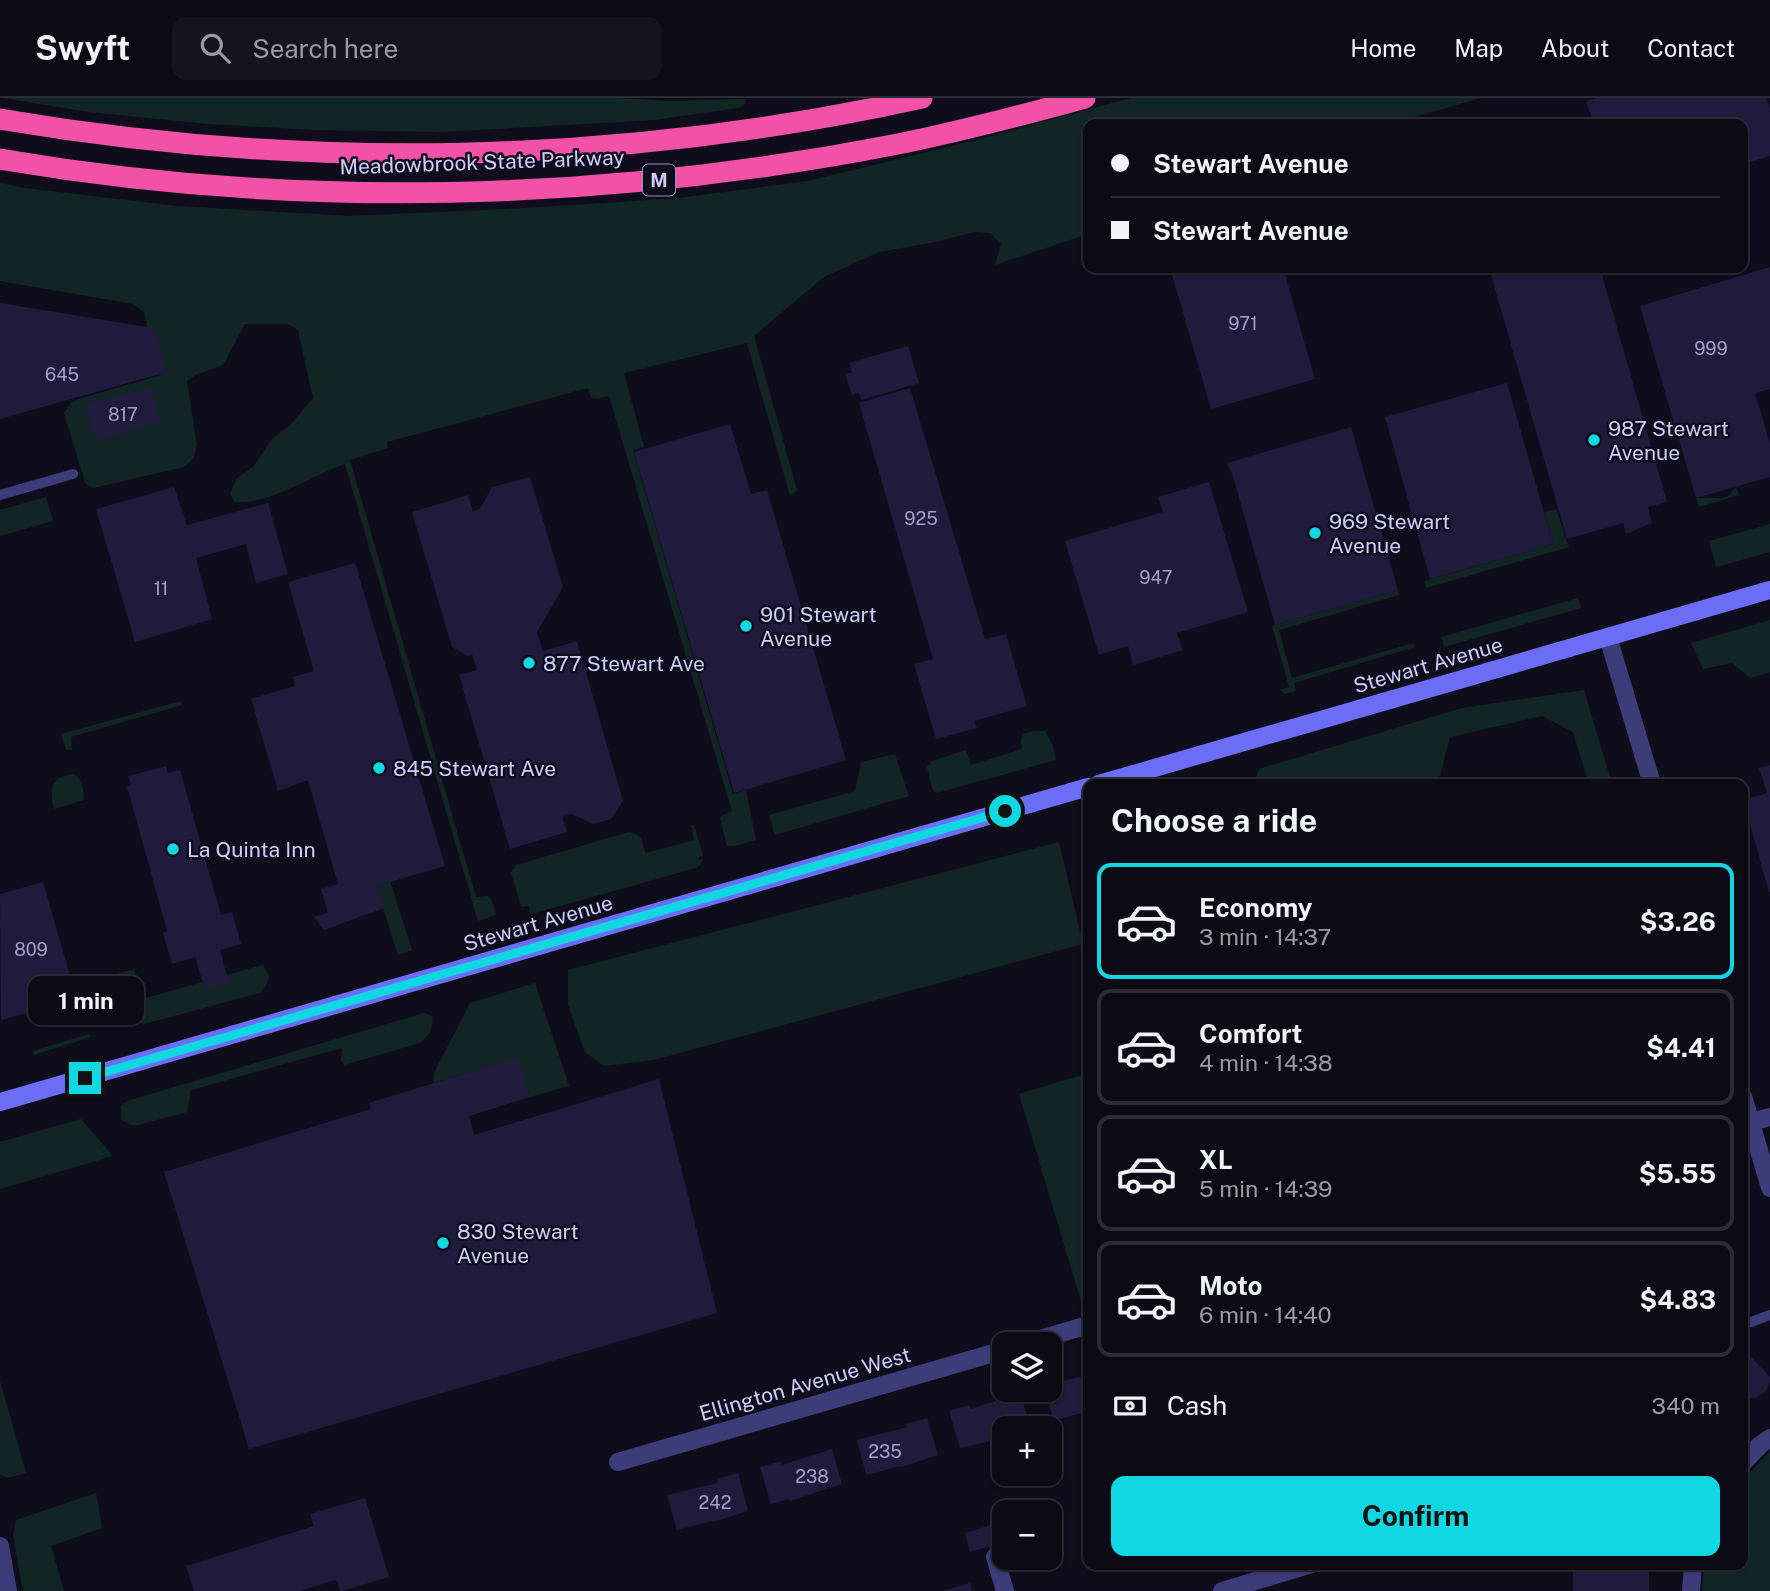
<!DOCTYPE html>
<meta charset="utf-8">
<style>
body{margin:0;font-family:"Public Sans",sans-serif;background:#14131e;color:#f1f3f6;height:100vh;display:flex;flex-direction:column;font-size:26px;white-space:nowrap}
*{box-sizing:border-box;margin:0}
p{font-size:23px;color:#9a9aa0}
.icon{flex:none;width:38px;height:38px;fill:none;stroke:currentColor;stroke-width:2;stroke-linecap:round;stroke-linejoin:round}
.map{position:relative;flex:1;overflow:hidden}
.side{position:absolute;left:1083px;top:681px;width:665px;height:791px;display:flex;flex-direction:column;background:#0b0a15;border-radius:14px;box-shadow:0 2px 5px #0004,0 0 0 2px #2b2b34}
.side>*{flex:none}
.banner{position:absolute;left:1083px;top:21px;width:665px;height:154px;border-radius:14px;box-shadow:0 2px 5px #0004,0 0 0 2px #2b2b34;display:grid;align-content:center;height:154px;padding:0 28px;background:#0b0a15}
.controls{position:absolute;left:992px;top:1234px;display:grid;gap:14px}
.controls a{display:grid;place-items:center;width:70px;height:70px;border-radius:14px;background:#0b0a15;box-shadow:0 2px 5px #0004,0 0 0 2px #2b2b34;font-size:35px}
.end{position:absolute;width:32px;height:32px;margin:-16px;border:9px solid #11d7e2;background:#111;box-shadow:0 0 0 4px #111}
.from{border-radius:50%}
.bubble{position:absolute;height:49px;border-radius:14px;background:#0b0a15;box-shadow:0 2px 5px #0004,0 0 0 2px #2b2b34;font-size:23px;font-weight:700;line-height:49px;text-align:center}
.banner b{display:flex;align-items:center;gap:24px;height:66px;font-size:26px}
.banner b+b{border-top:2px solid #2b2b34}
.banner i{width:18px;height:18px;background:#f1f3f6}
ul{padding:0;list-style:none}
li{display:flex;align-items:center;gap:21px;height:116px;margin:0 14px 10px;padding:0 14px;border:4px solid #2b2b34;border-radius:14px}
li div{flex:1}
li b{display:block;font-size:26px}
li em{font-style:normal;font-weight:700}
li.active{border-color:#11d7e2}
li>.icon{width:63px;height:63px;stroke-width:1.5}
h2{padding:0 28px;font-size:32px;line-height:84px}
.pay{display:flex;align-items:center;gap:18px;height:77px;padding:0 28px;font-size:26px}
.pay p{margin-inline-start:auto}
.cta{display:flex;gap:14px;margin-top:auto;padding:14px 28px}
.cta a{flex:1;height:80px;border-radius:14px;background:#11d7e2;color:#111;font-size:28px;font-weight:700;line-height:80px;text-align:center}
header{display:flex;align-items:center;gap:42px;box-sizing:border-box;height:98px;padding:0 35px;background:#0b0a15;border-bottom:2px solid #2b2b34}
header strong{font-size:33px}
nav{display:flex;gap:38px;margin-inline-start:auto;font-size:24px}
.search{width:490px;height:63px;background:#14131e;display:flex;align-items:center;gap:18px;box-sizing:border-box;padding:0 24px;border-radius:14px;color:#9a9aa0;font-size:26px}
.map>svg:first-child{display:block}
.green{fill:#112624}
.building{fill:#201a3c}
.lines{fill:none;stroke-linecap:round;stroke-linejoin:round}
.service{stroke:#3b3c78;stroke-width:10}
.minor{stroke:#3b3c78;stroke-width:18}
.tertiary{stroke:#3b3c78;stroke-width:18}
.secondary{stroke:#6b6ef4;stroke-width:18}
.motorway{stroke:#f151a6;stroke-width:21}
.route{stroke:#11d7e2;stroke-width:9}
.poi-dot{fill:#11d7e2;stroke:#0f0d1c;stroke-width:2.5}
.labels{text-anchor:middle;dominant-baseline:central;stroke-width:5;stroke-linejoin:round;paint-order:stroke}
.number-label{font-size:18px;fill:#a3a0cb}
.shield{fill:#0f0d1c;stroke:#9593b8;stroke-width:2}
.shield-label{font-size:19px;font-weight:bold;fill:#cfccfb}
.street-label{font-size:21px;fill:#cfccfb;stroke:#0f0d1c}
.poi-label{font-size:21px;fill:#cfccfb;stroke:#0f0d1c;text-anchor:start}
</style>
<header>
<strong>Swyft</strong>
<div class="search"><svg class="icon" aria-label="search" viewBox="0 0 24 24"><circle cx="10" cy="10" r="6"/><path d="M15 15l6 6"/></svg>Search here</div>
<nav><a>Home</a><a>Map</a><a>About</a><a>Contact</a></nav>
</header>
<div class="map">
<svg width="1770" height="1493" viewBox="0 0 1770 1493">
<rect width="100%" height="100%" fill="#0f0d1c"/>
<path class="green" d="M 3,0 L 619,0 L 669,3 L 746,1 L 745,6 L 739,10 L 654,22 L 443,34 L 316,32 L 208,26 L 89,14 Z
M 1131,0 L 1481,0 L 1390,26 L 1088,26 L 1088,136 L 995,167 L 1001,146 L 990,135 L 974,134 L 935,144 L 879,154 L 824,179 L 754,238 L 797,392 L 790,398 L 747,245 L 624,275 L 644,349 L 633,352 L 733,696 L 746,692 L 756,742 L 734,748 L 727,748 L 720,720 L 723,717 L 732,713 L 609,298 L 596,301 L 591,299 L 588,290 L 387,344 L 388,350 L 350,362 L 476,799 L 488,798 L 491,801 L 496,817 L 478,823 L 345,366 C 312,377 270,407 235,404 L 230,396 L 237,380 L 254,368 L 271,342 L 290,327 L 313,300 L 298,232 L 288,226 L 245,226 L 223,267 L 197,276 L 187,283 L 197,347 L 194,360 L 184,369 L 93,390 L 85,385 L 64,315 L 72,303 L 161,277 L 152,250 L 144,214 L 133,206 L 0,183 L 0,85 L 25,90 L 177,108 L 349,118 L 526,110 L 679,100 L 808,83 L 964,45 Z
M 1736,389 L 1739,397 L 1699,409 L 1696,400 L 1721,400 L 1728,398 Z
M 46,399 L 53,423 L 0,438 L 0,412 Z
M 1556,411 L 1569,449 L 1426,490 L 1424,483 L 1553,446 L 1544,414 Z
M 1770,426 L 1770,454 L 1716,469 L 1709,443 Z
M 1398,492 L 1399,497 L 1279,532 L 1292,580 L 1413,545 L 1415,549 L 1294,585 L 1296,593 L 1284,596 L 1281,592 L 1289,589 L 1272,528 Z
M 1578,500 L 1581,510 L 1444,549 L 1441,539 Z
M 1770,522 L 1770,574 L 1750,580 L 1732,565 L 1703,571 L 1691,545 Z
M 1584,592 L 1612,686 L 1589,686 L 1573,634 L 1542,618 L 1450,639 L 1440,678 L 1409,686 L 1254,686 L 1259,671 L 1462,610 Z
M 181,603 L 182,607 L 71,639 L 72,652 L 66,652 L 61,636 Z
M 1033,633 L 1045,633 L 1053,648 L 1056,662 L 937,695 L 933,693 L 927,669 L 932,663 L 966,652 L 971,667 L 1022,651 L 1021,642 L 1023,636 Z
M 895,656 L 909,698 L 775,737 L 769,717 L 855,693 L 861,664 Z
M 74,676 C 82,681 84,692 84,702 L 54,711 C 49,692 51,678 74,676 Z
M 692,727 L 694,727 L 703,757 L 699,759 L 699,762 L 703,761 L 701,766 L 696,770 L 535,815 L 530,816 L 529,808 L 521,809 L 511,774 L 516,767 L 629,734 C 644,737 641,744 646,755 L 694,742 L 691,728 Z
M 1059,744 L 1083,846 L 654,962 L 604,968 L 585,954 L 568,907 L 568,872 Z
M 390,783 L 412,852 L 398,857 L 376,788 Z
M 262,867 L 265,870 L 269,879 L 266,888 L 260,895 L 144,926 L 123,921 L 119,911 L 121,907 Z
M 134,871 L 136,880 L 109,888 L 107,879 Z
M 535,885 L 569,988 L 530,999 L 517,960 L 433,985 L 434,975 L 470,905 Z
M 424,915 L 432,918 C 434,930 429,938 420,945 L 344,967 L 341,963 L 342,950 L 191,992 L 187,1014 L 134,1028 L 125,1024 L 121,1021 L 121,1008 L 127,1003 Z
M 89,936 L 91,939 L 34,957 L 33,953 Z
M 1088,975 L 1088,1222 L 1087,1223 L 1019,996 Z
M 81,1021 L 113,1058 L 0,1091 L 0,1044 Z
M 0,1283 L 26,1375 L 8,1380 L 0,1377 Z
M 1770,1353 L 1770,1493 L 1702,1493 L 1704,1467 L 1743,1466 L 1743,1383 Z
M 96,1395 L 102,1430 L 51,1448 L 64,1493 L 23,1493 L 13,1437 L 16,1422 Z"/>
<path class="building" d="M 1596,0 L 1767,0 L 1770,11 L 1770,58 L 1743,66 L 1743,26 L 1594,26 L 1586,3 Z
M 1770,169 L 1770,291 L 1755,295 L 1770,345 L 1770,379 L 1696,400 L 1640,208 Z
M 1170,170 L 1283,170 L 1315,281 L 1211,311 Z
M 1489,170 L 1600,170 L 1667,404 L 1648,409 L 1652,425 L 1626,436 L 1623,425 L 1567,441 Z
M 0,205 L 153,230 L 167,274 L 0,321 Z
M 908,248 L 919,285 L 861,302 L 859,295 L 852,297 L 845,276 L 852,274 L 849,265 Z
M 1507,285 L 1553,446 L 1430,481 L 1385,319 Z
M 151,289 L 161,325 L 95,343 L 85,307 Z
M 910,290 L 985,541 L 1006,536 L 1027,608 L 974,623 L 977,630 L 936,641 L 914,566 L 933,561 L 859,305 Z
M 730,326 L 751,396 L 767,392 L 846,662 L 734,695 L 634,354 Z
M 1351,329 L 1398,492 L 1275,527 L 1233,378 L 1227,365 Z
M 530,379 L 563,489 L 537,534 L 543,553 L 577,543 L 623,703 L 611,721 L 593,726 L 572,716 L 562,719 L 567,734 L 510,751 L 459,577 L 477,572 L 472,556 L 468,558 L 452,549 L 412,414 L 468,397 L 473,413 L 480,411 L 492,389 Z
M 1209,384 L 1248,514 L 1177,535 L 1183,552 L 1133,567 L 1128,548 L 1099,557 L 1065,443 L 1163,414 L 1158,399 Z
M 174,389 L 187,427 L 268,405 L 288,476 L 256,485 L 246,446 L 196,460 L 212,521 L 135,544 L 96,411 Z
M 355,465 L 445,768 L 376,788 L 384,810 L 324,832 L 314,819 L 328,815 L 321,791 L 338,786 L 308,682 L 278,693 L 251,601 L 295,588 L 293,579 L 314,573 L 288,484 Z
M 1770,667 L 1770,794 L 1769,794 L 1743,702 L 1767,695 L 1759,670 Z
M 166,668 L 168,675 L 180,672 L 221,817 L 232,814 L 241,846 L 220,852 L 229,885 L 205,892 L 195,859 L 172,866 L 163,835 L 167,833 L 127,688 L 131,687 L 128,678 Z
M 43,784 L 78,906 L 54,913 L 53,908 L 1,922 L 0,796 Z
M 518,959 L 530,999 L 469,1018 L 474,1037 L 659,981 L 717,1215 L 249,1351 L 164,1074 L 371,1011 L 369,1005 Z
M 1746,1253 L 1770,1279 L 1770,1284 L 1766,1293 L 1755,1300 L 1751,1300 L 1749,1302 L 1746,1300 L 1743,1302 L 1743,1255 Z
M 1088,1277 L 1088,1313 L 1054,1323 L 1045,1292 L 1050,1292 L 1050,1286 Z
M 1020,1295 L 1031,1330 L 1004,1330 L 1004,1338 L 996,1340 L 996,1342 L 960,1350 L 949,1313 L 969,1307 L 971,1311 Z
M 927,1320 L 938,1357 L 902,1369 L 901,1368 L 866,1377 L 857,1342 L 907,1329 L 906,1326 Z
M 832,1351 L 842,1386 L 790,1403 L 789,1401 L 771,1406 L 760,1369 L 781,1363 L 782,1367 Z
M 738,1375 L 748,1413 L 713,1424 L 712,1423 L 677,1432 L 667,1397 L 718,1385 L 717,1381 Z
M 365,1400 L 389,1479 L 342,1493 L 340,1493 L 336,1482 L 299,1493 L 194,1493 L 186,1468 L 314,1428 L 310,1416 Z
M 1004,1423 L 1004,1444 L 970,1454 L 965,1435 Z
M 1573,1466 L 1649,1466 L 1649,1493 L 1573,1493 Z
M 970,1485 L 972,1493 L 945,1493 L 945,1492 Z"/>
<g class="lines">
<path class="service" d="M 0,397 L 73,376
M 1743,1227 L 1770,1217"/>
<path class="minor" d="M 1743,1026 L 1770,1019
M 1024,1246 L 1088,1227
M 618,1364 L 1004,1252
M 995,1459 L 1005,1493
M 1222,1493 L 1312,1466"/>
<path class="tertiary" d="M 1608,539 L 1652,686
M 1743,998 L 1770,1090
M 1743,1365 L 1760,1347 L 1770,1340
M 0,1448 L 8,1493
M 1691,1493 L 1693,1466"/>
<path class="secondary" d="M 1099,686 L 1770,492
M 0,1004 L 1088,689"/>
<path class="motorway" d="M 0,21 C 304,73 620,67 922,0
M 0,61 C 297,112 602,104 898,46 C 961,33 1023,17 1085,0"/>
</g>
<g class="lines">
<path class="route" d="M 85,980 L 1005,713"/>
</g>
<g class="poi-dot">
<circle cx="1594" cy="342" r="7"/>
<circle cx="1315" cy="435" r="7"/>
<circle cx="746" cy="528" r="7"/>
<circle cx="529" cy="565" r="7"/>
<circle cx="379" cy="670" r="7"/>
<circle cx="173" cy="751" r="7"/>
<circle cx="443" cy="1145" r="7"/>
</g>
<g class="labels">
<g class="number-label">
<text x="1243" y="225">971</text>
<text x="1711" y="250">999</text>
<text x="62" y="276">645</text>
<text x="123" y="316">817</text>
<text x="921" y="420">925</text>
<text x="1156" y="479">947</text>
<text x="161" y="490">11</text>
<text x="31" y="851">809</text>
<text x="885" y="1353">235</text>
<text x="812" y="1378">238</text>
<text x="715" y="1404">242</text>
</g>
<rect class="shield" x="643" y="66.5" width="32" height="31" rx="5"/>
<g class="shield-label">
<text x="659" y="82">M</text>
</g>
<g class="street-label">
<text transform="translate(482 64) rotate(-2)">Meadowbrook State Parkway</text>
<text transform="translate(1428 567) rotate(-16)">Stewart Avenue</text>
<text transform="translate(538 825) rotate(-16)">Stewart Avenue</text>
<text transform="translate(805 1286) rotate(-16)">Ellington Avenue West</text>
</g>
<g class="poi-label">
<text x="1608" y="330">987 Stewart<tspan x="1608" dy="24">Avenue</tspan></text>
<text x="1329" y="423">969 Stewart<tspan x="1329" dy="24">Avenue</tspan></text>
<text x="760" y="516">901 Stewart<tspan x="760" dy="24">Avenue</tspan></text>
<text x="543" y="565">877 Stewart Ave</text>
<text x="393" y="670">845 Stewart Ave</text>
<text x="187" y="751">La Quinta Inn</text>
<text x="457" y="1133">830 Stewart<tspan x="457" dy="24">Avenue</tspan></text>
</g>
</g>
</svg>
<div class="controls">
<a><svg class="icon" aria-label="layers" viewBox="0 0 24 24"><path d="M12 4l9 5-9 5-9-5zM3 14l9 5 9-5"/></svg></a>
<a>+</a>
<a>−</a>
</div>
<i class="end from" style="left:1005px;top:713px"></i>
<i class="end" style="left:85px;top:980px"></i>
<div class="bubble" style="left:28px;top:878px;width:116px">1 min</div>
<div class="banner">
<b><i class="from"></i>Stewart Avenue</b>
<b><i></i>Stewart Avenue</b>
</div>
<section class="side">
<h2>Choose a ride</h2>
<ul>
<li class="active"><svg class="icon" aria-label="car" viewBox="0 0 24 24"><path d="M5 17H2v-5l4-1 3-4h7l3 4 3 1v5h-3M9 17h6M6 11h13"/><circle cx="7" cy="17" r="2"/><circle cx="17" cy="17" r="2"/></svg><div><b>Economy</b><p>3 min · 14:37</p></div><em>$3.26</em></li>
<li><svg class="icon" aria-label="car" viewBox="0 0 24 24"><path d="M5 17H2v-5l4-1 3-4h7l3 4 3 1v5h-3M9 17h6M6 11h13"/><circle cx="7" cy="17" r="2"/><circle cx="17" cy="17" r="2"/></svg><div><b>Comfort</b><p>4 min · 14:38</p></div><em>$4.41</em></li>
<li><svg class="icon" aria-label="car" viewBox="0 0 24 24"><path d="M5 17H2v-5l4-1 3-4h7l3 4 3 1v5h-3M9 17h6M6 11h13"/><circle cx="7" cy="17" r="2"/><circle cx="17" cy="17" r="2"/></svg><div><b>XL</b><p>5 min · 14:39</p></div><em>$5.55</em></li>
<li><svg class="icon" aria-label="car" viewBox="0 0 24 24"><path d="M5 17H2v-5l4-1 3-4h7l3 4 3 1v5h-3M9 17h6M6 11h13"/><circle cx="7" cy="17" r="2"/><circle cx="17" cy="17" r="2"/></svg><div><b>Moto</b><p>6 min · 14:40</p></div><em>$4.83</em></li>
</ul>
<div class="pay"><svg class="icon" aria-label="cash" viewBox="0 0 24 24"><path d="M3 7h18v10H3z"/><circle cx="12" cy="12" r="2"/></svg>Cash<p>340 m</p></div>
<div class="cta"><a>Confirm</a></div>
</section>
</div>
